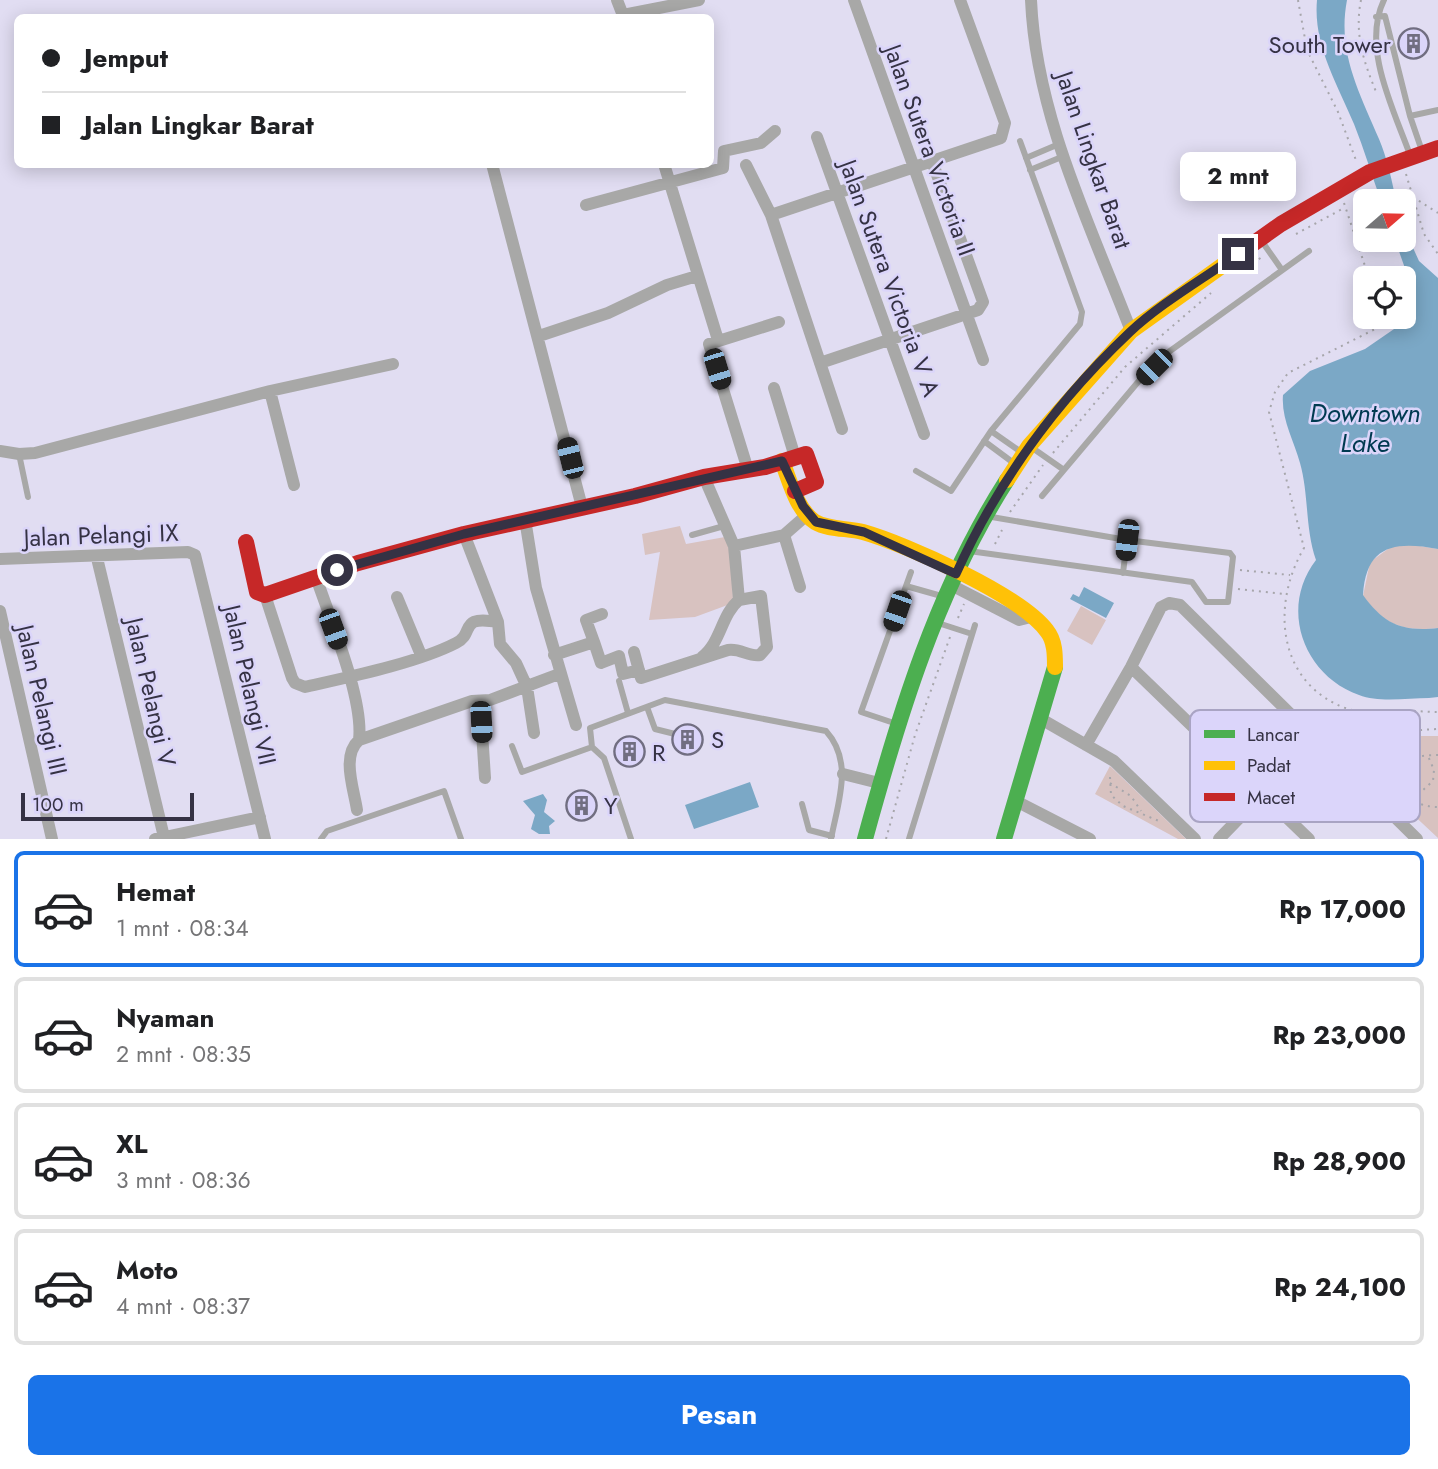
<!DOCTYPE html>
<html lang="id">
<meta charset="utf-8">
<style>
body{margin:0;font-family:Jost,sans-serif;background:#f2f2f2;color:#202124;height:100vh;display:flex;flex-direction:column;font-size:26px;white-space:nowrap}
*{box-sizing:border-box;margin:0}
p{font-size:23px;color:#757577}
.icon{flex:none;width:38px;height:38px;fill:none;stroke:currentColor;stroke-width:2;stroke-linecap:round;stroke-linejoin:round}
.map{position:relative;height:839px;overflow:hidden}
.panel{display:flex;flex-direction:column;background:#fff;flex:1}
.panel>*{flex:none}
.guide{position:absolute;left:14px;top:14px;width:700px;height:154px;border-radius:10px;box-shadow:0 4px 18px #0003;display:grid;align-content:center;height:154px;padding:0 28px;background:#fff}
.needle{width:46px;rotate:70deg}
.fabs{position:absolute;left:1353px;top:189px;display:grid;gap:14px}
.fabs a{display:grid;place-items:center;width:63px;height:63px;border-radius:10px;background:#fff;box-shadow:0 4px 18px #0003;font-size:35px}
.scale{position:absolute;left:21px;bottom:18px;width:173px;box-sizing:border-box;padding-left:7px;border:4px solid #353244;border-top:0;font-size:19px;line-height:24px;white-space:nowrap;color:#353244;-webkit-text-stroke:5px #dbd5fa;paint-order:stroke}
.end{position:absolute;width:32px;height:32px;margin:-16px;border:9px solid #353244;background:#fff;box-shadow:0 0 0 4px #fff}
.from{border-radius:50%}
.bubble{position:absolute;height:49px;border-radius:10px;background:#fff;box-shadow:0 4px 18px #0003;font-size:23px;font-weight:700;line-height:49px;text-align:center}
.car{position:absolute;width:21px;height:42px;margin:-21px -10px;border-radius:9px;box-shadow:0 0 5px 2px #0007;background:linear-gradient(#222 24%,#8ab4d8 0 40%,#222 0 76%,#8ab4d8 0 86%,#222 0)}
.guide b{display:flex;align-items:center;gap:24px;height:66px;font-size:26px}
.guide b+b{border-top:2px solid #e0e0e0}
.guide i{width:18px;height:18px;background:#202124}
ul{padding:12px 0 0;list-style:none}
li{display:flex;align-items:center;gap:21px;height:116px;margin:0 14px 10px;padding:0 14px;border:4px solid #e0e0e0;border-radius:10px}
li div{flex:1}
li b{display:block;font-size:26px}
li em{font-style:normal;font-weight:700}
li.on{border-color:#1a73e8}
li>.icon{width:63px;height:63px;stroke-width:1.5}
.cta{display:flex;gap:14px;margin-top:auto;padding:14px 28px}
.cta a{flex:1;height:80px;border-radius:10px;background:#1a73e8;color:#fff;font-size:28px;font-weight:700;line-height:80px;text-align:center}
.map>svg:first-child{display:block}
.green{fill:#d8c2c0}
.water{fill:#7ba8c6}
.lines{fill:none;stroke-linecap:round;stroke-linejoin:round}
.path{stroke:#a7a6ab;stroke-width:2;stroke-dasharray:2 5;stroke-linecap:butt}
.lane{stroke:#a8a8a7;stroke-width:6}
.street{stroke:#a8a8a7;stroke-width:12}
.fast{stroke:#4caf50;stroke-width:16}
.slow{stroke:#ffc107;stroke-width:16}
.jam{stroke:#c62828;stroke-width:16}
.route{stroke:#353244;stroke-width:9}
.labels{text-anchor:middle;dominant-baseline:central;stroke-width:5;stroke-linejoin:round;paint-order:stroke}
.poi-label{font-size:24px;fill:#353244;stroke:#dbd5fa;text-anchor:start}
.street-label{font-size:24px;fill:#353244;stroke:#dbd5fa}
.water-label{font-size:26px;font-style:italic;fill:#003a51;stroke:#dbd5fa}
.key{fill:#dbd5fa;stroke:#a9a4c3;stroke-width:2}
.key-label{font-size:19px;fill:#353244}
</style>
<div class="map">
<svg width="1438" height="839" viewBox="0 0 1438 839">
<rect width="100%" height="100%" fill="#e1ddf2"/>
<path class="green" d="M 680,526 L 686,544 L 725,537 L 732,558 L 733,603 L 695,617 L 649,620 L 660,552 L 645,555 L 642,534 Z
M 1408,544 L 1438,549 L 1438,628 C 1401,632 1384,624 1363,596 L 1370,562 L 1392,546 Z
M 1081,606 L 1106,620 L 1092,645 L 1067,631 Z
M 1351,721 L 1371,736 L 1438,736 L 1438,838 L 1329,736 Z
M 1110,766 L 1186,839 L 1178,839 L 1095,794 Z"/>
<path class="water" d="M 1317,0 L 1347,0 C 1337,52 1359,92 1379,139 C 1387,158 1392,180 1396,201 L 1381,201 C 1372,176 1364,149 1354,124 C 1337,83 1313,45 1317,0 Z
M 1404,228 L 1419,261 L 1438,278 L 1438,549 C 1395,541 1366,545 1363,595 C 1384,624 1402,632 1438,628 L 1438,697 L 1429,698 C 1408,698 1379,703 1359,695 C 1303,675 1279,608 1316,560 C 1305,529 1309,495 1300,463 C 1294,441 1281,419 1283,395 L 1310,371 L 1365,349 L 1413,316 L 1407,274 L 1395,240 L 1404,240 Z
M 1084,587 L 1114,603 L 1106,618 L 1070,599 L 1073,594 L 1079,597 Z
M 750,782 L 759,807 L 694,829 L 685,805 Z
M 543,794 L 547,800 L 544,812 L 555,821 L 549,826 L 550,834 L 539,834 L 531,829 L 535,815 L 523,801 Z"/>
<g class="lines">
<path class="path" d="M 1298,0 L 1307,50 L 1338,112 L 1357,163
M 1361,0 C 1354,34 1364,63 1377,94
M 1406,174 L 1424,234 L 1438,254
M 1413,197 L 1438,213
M 1344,203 L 1369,278
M 1296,234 L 1344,208
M 1253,263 L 1262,257
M 1399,317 L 1288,373 L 1275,392 L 1269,412 L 1304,548 C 1270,606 1278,685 1348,709 C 1365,714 1378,710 1395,710 C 1409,710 1424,712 1438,712
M 1053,453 L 1125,367 L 1211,293
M 1010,512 L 1043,465
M 995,544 L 1002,530
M 1240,570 L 1290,575
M 1238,589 L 1285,594
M 958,618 L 964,604
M 1350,710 C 1376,741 1401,730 1438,729
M 1438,755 C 1421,755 1399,757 1396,777 C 1400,797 1419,807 1438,807
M 1110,777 L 1111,795 L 1123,806 L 1159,821
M 1110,783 L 1131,796 L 1141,811
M 1413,799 L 1433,781 L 1434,770 L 1428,756
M 886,839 L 915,735 L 950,637"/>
<path class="lane" d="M 1384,0 C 1361,47 1394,110 1410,155
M 1376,17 L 1385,16 L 1410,116 L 1422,151
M 1410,116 L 1438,110
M 1026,158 L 1059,144
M 1030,170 L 1064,156
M 1261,240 L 1282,270
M 991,431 L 1021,452
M 984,441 L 1015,464
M 1031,447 L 1064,470
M 19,454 L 28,497
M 916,471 L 951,491 L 991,431 L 1080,324 L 1082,312 L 1020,141
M 1042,496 L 1138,382 L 1170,351 L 1309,251
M 692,535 L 724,526
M 969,551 L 1192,582 L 1206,602 L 1228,602 L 1233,557 L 1230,553 L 1127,540 L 986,516
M 1123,573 L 1127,540
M 906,586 L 945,597
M 938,623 L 972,634
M 619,681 L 628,713
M 647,707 L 655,729 L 679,735
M 894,723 L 861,712 L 911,572
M 512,746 L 522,772 L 592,747
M 802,804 L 809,830 L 832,836
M 321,839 L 327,831 L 444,791 L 461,839
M 631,839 L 604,758 L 592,747 L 590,728 L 665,700 L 826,731 C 854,762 838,802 831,839
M 909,839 L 975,625"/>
<path class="street" d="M 617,0 L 624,18
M 854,0 L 983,360
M 1031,0 C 1036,116 1090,224 1131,331
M 623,15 L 699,0
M 817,137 L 924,434
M 492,164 L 582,507
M 664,164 L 718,340
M 746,165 L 771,215 L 842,429
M 586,205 L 723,168 L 724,151 L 761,143 L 775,131
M 771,215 L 1001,138 L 1005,123 L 960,0
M 539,336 L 608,313 L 667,285 L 697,276
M 820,363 L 978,310 L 983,302 L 932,161
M 774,388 L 795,457
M 270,391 L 294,485
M 0,451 L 19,454 L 35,453 L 270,391 L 393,364
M 748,470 L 709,344 L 779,322
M 525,519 L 536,588 L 576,725
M 464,534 L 498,622 L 500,644 L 516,663 L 527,687 L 534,733
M 784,535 L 800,587
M 734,546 L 784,535 L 808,514
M 97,558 L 164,837
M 0,559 L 188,552 L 195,555 L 265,839
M 316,577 C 330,619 364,699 359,740 C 341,756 354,789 357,810
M 951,585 L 1019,620 L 1031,617
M 265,595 L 292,678 L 295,683 L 305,687 C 349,677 417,663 456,643 C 476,633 457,615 498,622
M 397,597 L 421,655
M 0,611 L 52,839
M 594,642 L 586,620 L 602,614
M 634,652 L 641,678 L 728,650 C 740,648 749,657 760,655 L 767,647 L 761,596 L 739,600 L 734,546 L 704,477
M 554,655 L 594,642 L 601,663 L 619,656 L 623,674 L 639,670
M 702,657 C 721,643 721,615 739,600
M 1131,667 L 1309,839
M 480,701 L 485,778
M 1041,719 L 1114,761 L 1195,839
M 359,740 L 472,701 L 490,700 L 559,674
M 1086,745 L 1131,667 L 1161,607 L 1169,603 L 1180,605 L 1417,839
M 843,774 L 879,783
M 1016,801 L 1090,839
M 155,839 L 260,817
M 1219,839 L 1316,739"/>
<path class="fast" d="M 865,839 C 899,715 937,589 1007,480
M 1004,839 L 1055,667"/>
<path class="slow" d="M 782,461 C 790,481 796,509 815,522 C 829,530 848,528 863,532 C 906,544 1022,596 1047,631 C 1055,641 1055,655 1055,667
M 1007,480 L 1029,446 L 1131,331 L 1226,263"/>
<path class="jam" d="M 1226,263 L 1281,224 L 1370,172 L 1438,148
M 246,542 L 257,592 L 265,595 L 358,563 L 464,534 L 635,496 L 704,477 L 765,467 L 806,454 L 816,482 L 795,491"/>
</g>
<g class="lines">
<path class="route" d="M 337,570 L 464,534 L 782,461 L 803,506 L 816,522 L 864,532 L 956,574 C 997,483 1057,401 1130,332 C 1161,303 1203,279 1238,254"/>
</g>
<defs>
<symbol id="building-ring" viewBox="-11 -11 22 22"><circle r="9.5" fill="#dbd5fa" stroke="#716e81" stroke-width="1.5"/><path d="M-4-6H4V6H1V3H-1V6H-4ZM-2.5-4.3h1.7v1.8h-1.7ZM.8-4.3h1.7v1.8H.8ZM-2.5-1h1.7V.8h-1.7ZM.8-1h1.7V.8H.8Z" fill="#716e81"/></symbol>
</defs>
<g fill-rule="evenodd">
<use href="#building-ring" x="1396" y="26" width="35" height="35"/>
<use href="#building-ring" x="670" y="722" width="35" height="35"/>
<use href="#building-ring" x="612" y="734" width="35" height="35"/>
<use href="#building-ring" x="564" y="788" width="35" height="35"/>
</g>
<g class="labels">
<g class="poi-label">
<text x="1391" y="44" text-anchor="end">South Tower</text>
<text x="711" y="739">S</text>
<text x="652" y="752">R</text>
<text x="604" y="805">Y</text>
</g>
<g class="street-label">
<text transform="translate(930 150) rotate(70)">Jalan Sutera Victoria II</text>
<text transform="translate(1094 160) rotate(71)">Jalan Lingkar Barat</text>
<text transform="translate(890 278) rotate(70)">Jalan Sutera Victoria V A</text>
<text transform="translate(101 535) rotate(-2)">Jalan Pelangi IX</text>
<text transform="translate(250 685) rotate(77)">Jalan Pelangi VII</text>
<text transform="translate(151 692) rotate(77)">Jalan Pelangi V</text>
<text transform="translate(42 700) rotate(77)">Jalan Pelangi III</text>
</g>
<g class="water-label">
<text x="1365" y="413">Downtown<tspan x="1365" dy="30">Lake</tspan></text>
</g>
</g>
<rect x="1190" y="710" width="230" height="112" rx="10" class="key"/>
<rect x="1204" y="730" width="31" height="8" fill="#4caf50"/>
<rect x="1204" y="761" width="31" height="9" fill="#ffc107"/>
<rect x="1204" y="793" width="31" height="8" fill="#c62828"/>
<g class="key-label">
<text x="1247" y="741">Lancar</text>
<text x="1247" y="772">Padat</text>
<text x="1247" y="804">Macet</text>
</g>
</svg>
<div class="fabs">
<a><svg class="needle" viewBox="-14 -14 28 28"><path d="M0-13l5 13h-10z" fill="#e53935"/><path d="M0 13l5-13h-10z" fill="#757577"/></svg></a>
<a><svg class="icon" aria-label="locate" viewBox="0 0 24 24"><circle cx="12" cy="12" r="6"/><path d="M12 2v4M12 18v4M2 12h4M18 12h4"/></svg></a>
</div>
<div class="scale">100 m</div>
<i class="end from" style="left:337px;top:570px"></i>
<i class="end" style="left:1238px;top:254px"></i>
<div class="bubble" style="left:1180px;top:152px;width:116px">2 mnt</div>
<i class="car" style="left:1154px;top:367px;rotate:225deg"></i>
<i class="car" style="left:717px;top:369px;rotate:163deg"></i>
<i class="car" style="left:570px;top:458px;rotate:346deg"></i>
<i class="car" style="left:1127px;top:540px;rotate:187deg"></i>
<i class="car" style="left:897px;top:611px;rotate:199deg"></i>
<i class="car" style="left:333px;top:629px;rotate:160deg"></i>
<i class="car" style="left:481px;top:722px;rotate:177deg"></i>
<div class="guide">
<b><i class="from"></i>Jemput</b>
<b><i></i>Jalan Lingkar Barat</b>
</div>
</div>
<section class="panel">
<ul>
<li class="on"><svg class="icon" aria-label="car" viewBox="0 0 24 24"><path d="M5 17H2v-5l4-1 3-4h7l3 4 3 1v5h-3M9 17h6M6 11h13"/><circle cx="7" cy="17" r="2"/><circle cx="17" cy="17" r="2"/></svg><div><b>Hemat</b><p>1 mnt · 08:34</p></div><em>Rp 17,000</em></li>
<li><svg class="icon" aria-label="car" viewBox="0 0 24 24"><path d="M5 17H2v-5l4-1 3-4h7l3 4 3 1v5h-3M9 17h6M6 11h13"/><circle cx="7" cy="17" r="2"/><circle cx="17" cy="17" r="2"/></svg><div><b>Nyaman</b><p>2 mnt · 08:35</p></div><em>Rp 23,000</em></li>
<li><svg class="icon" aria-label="car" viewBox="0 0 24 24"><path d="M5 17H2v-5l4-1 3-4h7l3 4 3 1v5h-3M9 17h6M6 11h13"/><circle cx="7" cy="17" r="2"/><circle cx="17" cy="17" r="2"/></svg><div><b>XL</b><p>3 mnt · 08:36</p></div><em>Rp 28,900</em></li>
<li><svg class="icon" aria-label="car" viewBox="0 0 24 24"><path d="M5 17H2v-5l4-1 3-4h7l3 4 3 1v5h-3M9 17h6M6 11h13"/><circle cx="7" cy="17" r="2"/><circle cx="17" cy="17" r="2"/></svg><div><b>Moto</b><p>4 mnt · 08:37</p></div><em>Rp 24,100</em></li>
</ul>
<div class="cta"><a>Pesan</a></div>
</section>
